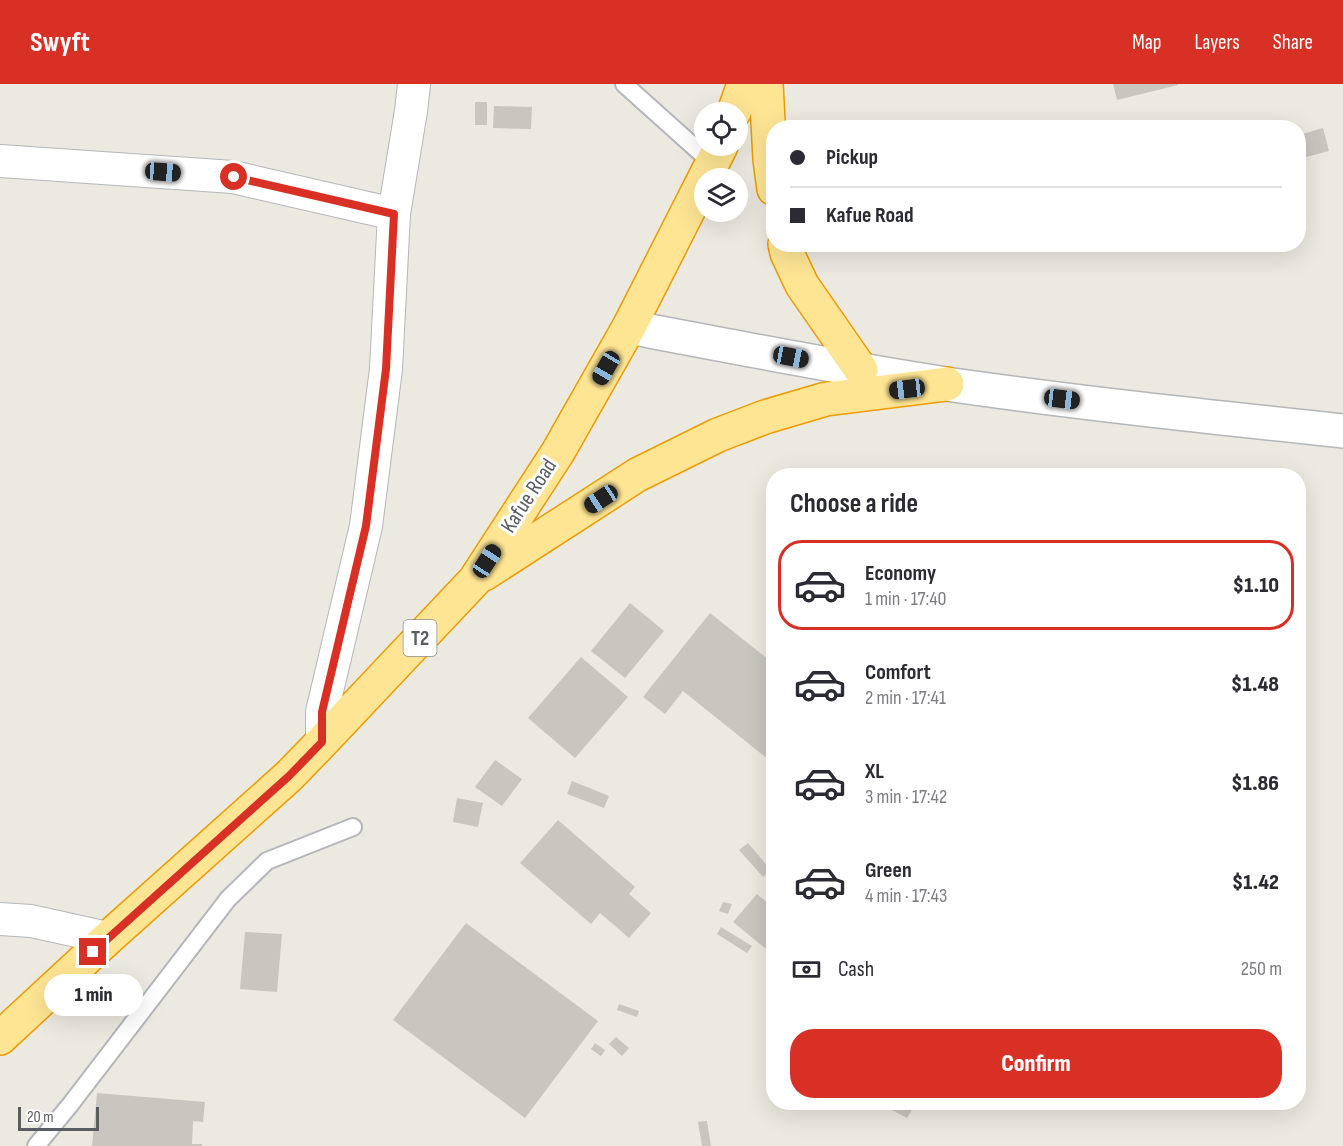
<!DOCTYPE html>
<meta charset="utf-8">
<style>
body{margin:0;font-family:"Sofia Sans Condensed",sans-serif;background:#f7f7f7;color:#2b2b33;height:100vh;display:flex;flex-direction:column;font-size:22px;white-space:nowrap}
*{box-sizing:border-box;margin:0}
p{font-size:20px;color:#7c7c81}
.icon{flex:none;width:33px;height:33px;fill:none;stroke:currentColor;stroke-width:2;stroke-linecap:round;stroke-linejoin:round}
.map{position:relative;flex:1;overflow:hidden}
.panel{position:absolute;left:766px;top:384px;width:540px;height:642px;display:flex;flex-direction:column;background:#fff;border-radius:24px;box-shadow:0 6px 24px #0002}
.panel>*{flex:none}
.guide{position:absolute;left:766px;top:36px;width:540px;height:132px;border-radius:24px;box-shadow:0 6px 24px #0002;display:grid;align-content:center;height:132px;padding:0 24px;background:#fff}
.fabs{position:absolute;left:694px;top:18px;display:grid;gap:12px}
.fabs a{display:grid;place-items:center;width:54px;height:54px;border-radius:50%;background:#fff;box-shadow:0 6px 24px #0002;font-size:30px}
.scale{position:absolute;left:18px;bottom:15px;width:81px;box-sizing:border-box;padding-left:6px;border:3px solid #595d61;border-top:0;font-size:16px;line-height:21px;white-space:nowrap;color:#595d61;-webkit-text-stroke:4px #fff;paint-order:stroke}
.end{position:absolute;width:27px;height:27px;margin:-14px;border:8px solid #d93025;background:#fff;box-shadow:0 0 0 3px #fff}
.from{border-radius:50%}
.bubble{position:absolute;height:42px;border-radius:21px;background:#fff;box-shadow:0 6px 24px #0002;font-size:20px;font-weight:800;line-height:42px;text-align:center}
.car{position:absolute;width:18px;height:36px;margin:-18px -9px;border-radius:8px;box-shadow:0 0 4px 2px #0007;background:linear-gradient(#222 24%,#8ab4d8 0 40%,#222 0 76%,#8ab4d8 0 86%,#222 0)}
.guide b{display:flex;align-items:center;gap:21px;height:57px;font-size:22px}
.guide b+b{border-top:2px solid #e1e1e2}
.guide i{width:15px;height:15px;background:#2b2b33}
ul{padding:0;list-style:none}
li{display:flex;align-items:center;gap:18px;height:90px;margin:0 12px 9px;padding:0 12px;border:3px solid transparent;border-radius:24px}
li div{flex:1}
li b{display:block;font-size:22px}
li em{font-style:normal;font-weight:800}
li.current{border-color:#d93025}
li>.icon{width:54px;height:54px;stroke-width:1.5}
h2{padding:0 24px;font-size:27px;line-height:72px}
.pay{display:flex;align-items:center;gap:15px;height:66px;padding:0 24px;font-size:22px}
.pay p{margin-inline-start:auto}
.cta{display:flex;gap:12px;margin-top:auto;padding:12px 24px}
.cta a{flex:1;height:69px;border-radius:24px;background:#d93025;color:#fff;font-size:24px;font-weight:800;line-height:69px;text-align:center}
header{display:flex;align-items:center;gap:36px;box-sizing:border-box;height:84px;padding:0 30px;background:#d93025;color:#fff}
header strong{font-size:28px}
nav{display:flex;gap:33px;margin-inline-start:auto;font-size:21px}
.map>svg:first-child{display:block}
.building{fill:#c9c5bf}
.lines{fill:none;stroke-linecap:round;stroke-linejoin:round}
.service-casing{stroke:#b3b6bb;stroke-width:20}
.minor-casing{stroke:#b3b6bb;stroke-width:34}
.tertiary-casing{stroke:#b3b6bb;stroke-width:36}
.trunk-casing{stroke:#ec9c00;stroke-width:36}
.service{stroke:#fff;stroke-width:16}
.minor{stroke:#fff;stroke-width:32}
.tertiary{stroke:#fff;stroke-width:33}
.trunk{stroke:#fee594;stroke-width:33}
.route{stroke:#d93025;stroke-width:8}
.labels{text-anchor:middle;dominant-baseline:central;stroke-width:6;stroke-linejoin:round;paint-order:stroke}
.shield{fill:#fff;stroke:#8b8e90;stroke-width:1.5}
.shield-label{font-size:21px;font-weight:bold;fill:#595d61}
.street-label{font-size:22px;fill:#595d61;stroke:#fff}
</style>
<header>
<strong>Swyft</strong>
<nav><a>Map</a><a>Layers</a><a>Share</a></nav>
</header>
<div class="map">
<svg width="1343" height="1062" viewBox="0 0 1343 1062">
<rect width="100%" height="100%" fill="#ece9e0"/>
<path class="building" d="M 1113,0 L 1178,0 L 1178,1 L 1117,16 Z
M 475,18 L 487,18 L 487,41 L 475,41 Z
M 494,22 L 532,23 L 531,45 L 493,44 Z
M 1323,44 L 1329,67 L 1299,75 L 1299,51 Z
M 630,519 L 664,547 L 625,594 L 591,567 Z
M 710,529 L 774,580 L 774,680 L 683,607 L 665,630 L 643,613 Z
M 581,573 L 628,613 L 575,674 L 528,634 Z
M 495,676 L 522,695 L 502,722 L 475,703 Z
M 572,697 L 609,712 L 604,724 L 567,710 Z
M 457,714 L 483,719 L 478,743 L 453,738 Z
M 558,736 L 635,803 L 629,810 L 651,829 L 629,854 L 600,829 L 591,840 L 520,779 Z
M 748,759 L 771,786 L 763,793 L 739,766 Z
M 757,810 L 774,824 L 774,855 L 766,865 L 733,838 Z
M 723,818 L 732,820 L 728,830 L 719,827 Z
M 466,839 L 598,937 L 525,1034 L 393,936 Z
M 721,843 L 752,862 L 747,869 L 717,850 Z
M 245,848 L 282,850 L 277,908 L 240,905 Z
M 619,920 L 639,927 L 637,933 L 617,926 Z
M 616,953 L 629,964 L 622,972 L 609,960 Z
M 595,959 L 605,966 L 601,972 L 591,965 Z
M 97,1009 L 205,1018 L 203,1038 L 193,1037 L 192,1060 L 202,1060 L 202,1062 L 92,1062 Z
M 877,1018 L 897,1018 L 912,1026 L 907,1034 Z
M 707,1037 L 711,1062 L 702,1062 L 698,1038 Z"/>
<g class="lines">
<defs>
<path id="service" d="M 624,0 L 712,79
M 36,1062 L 70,1021 L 228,815 L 267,777 L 353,743"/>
<path id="minor" d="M 0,77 L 233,93 L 394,130
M 322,658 L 322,628 L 366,442 L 386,285 L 394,130 L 411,27 L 414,0
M 0,835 L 31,837 L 108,854"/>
<path id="tertiary" d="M 629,243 C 735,263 840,284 946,300 C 1078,319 1211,333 1343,347"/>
<path id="trunk" d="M 766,0 L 770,75 L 774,105
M 734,28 L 744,0
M 785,160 L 787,169 L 802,201 L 861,286
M 484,490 L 637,391 L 718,351 L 765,333 L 826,315 L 947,300
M 0,954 L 108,854 L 289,692 L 322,658 L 475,496 L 558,368 L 629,243 L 721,62"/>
</defs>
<use href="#service" class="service-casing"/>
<use href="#minor" class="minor-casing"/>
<use href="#tertiary" class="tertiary-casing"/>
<use href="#trunk" class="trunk-casing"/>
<use href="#service" class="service"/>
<use href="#minor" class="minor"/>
<use href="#tertiary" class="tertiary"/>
<use href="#trunk" class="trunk"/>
</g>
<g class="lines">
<path class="route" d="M 93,868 L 289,692 L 322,658 L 322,628 L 366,442 L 386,285 L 394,130 L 234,93"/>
</g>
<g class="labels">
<rect class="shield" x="403.5" y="536" width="33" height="36" rx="4.5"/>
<g class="shield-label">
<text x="420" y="554">T2</text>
</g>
<g class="street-label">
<text transform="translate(529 412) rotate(-57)">Kafue Road</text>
</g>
</g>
</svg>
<div class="fabs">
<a><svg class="icon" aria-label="locate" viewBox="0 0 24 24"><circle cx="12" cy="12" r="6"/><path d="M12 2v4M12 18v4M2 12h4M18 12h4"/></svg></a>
<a><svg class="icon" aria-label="layers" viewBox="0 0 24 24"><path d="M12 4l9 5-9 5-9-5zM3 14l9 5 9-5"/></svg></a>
</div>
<div class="scale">20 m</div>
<i class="end from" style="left:234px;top:93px"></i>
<i class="end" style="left:93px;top:868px"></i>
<div class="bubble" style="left:44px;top:890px;width:99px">1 min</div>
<i class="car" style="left:163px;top:88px;rotate:94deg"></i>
<i class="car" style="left:791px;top:273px;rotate:101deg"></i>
<i class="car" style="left:606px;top:284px;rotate:210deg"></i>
<i class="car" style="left:907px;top:305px;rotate:263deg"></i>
<i class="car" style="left:1062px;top:315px;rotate:97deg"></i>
<i class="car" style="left:601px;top:415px;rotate:237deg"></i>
<i class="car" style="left:487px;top:477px;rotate:33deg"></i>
<div class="guide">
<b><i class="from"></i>Pickup</b>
<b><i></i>Kafue Road</b>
</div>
<section class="panel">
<h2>Choose a ride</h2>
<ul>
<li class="current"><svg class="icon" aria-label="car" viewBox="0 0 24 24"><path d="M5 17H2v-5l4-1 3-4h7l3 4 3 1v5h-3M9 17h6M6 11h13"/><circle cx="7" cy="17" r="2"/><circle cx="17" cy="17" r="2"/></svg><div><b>Economy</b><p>1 min · 17:40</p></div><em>$1.10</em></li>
<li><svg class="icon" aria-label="car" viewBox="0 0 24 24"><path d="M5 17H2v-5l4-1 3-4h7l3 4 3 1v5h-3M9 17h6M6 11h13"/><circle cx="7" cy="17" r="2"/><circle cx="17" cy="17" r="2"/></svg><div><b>Comfort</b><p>2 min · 17:41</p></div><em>$1.48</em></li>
<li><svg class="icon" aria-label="car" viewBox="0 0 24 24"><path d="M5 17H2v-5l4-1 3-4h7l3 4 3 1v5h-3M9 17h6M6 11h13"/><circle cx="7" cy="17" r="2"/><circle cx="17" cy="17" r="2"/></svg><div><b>XL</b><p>3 min · 17:42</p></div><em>$1.86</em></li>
<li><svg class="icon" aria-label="car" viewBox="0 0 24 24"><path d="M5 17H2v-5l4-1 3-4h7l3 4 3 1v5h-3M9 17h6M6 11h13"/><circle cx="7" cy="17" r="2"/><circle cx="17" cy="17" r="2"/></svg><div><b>Green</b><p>4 min · 17:43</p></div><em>$1.42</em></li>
</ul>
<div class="pay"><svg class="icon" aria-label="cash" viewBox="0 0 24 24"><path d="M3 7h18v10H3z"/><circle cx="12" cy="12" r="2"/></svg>Cash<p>250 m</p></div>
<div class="cta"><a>Confirm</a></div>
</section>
</div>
